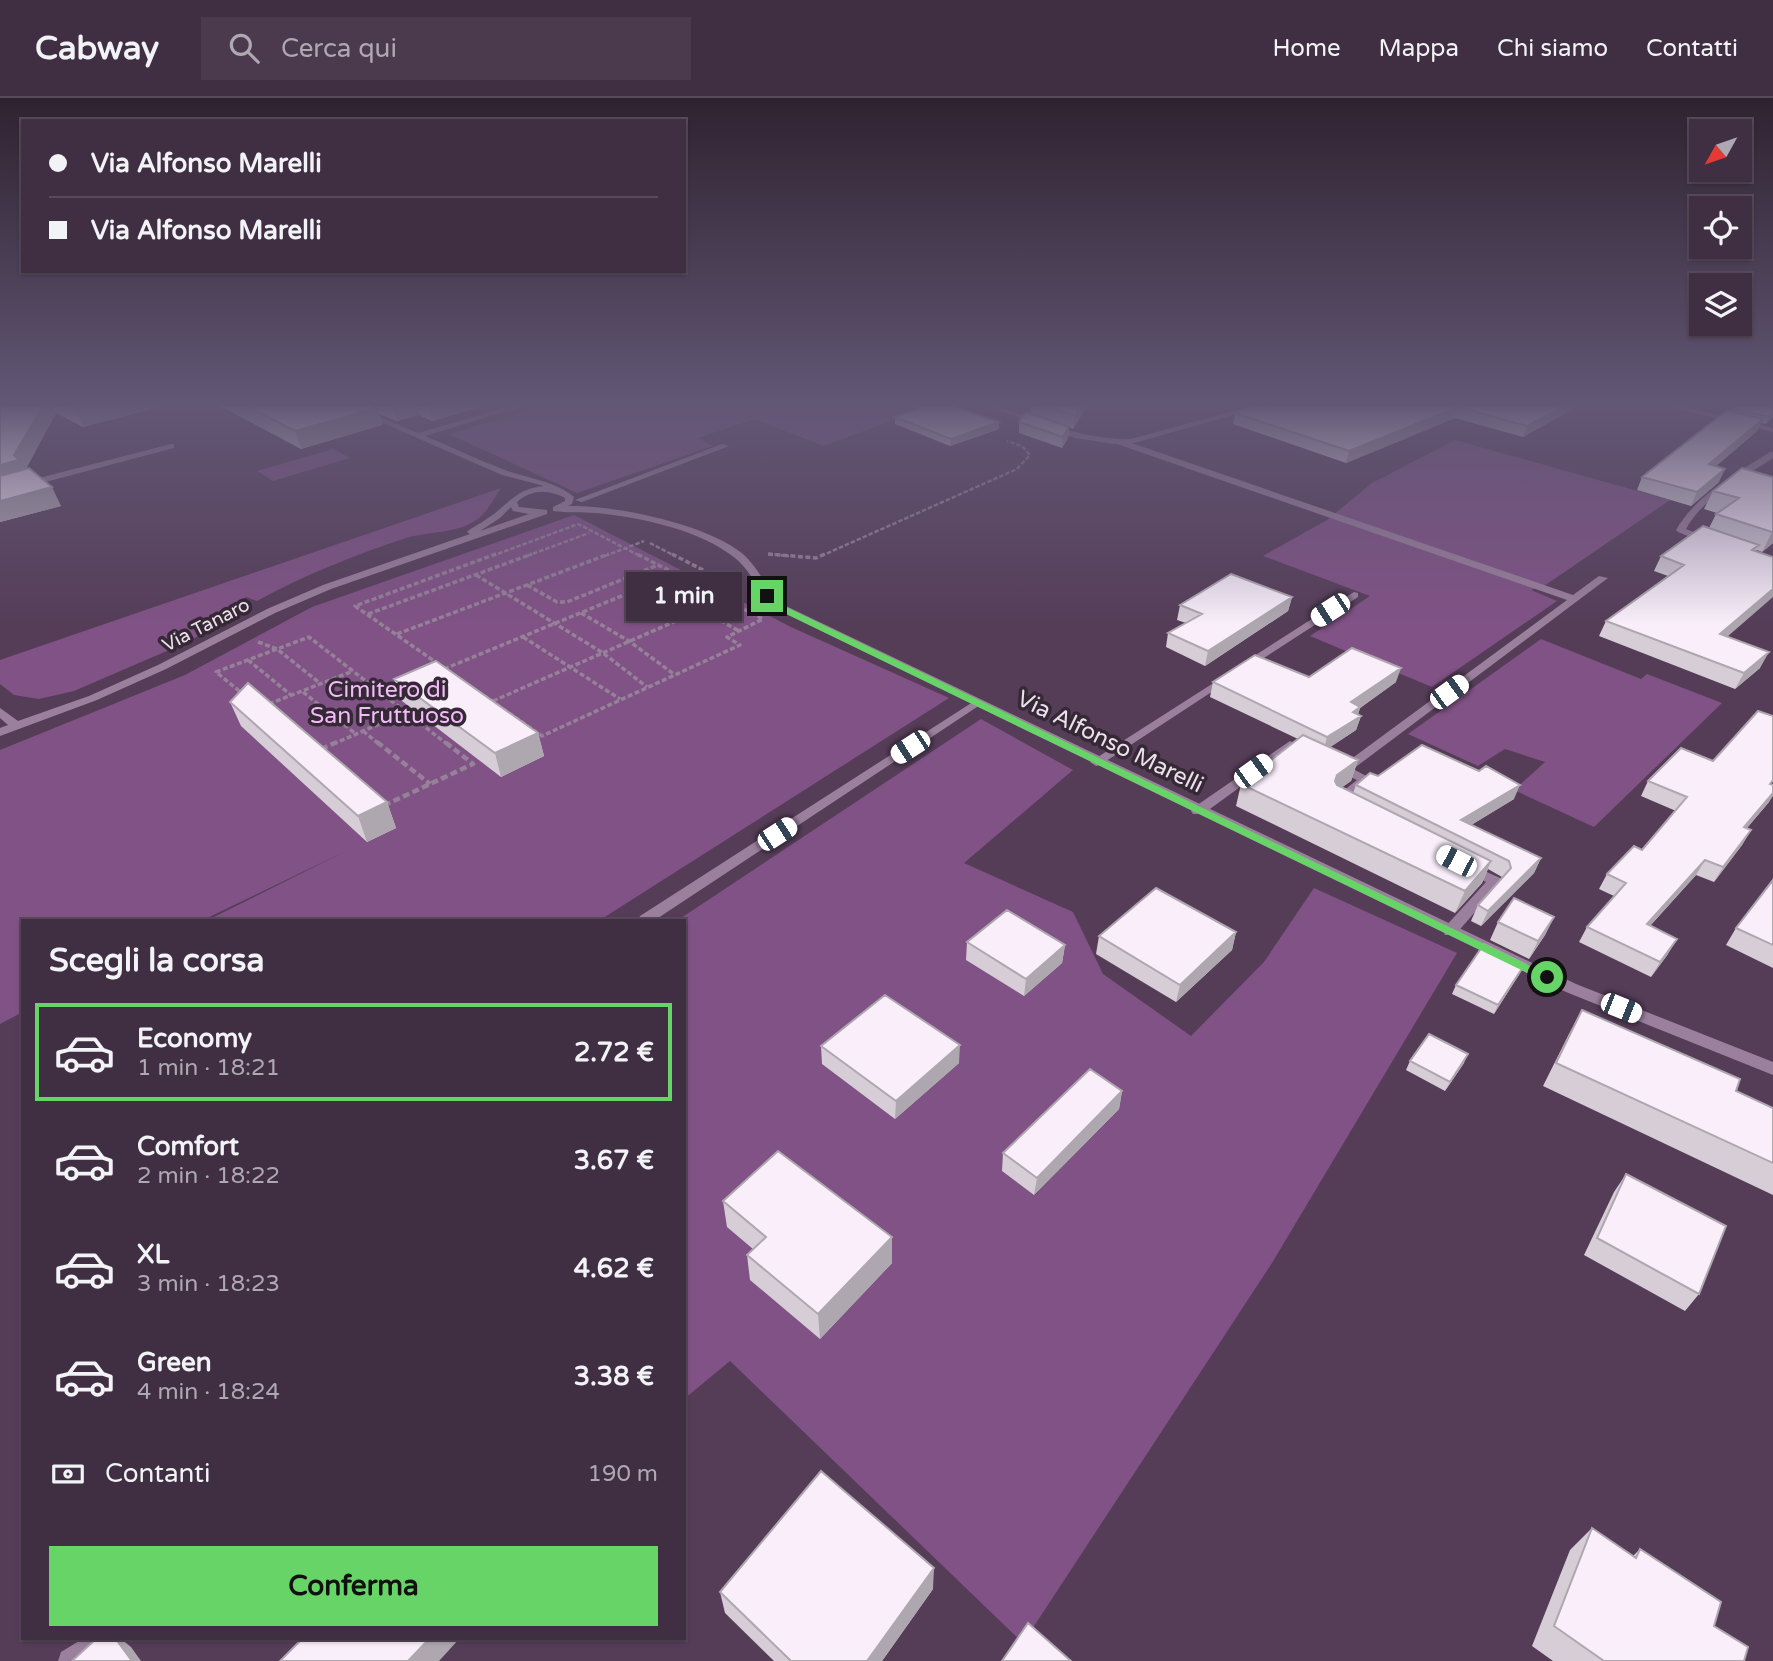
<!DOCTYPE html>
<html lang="it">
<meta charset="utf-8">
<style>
body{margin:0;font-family:"Varela Round",sans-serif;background:#4b3a4d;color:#f1f3f6;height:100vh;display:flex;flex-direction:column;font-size:26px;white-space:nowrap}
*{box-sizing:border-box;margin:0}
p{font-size:23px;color:#aea8b2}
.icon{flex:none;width:38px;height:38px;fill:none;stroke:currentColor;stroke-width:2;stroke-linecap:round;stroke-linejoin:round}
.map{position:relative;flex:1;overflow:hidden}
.drawer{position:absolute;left:21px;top:821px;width:665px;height:721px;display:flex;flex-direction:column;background:#402e42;border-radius:0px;box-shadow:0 2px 5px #0004,0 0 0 2px #594a5b}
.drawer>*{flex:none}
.hud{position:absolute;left:21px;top:21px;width:665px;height:154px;border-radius:0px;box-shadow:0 2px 5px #0004,0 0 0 2px #594a5b;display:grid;align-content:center;height:154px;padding:0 28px;background:#402e42}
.needle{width:46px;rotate:230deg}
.buttons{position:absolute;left:1689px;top:21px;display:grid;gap:14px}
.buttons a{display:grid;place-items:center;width:63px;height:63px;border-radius:0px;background:#402e42;box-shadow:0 2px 5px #0004,0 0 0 2px #594a5b;font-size:35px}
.end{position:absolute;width:32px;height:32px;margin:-16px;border:9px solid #66d466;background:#111;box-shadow:0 0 0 4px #111}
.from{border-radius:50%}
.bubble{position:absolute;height:49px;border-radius:0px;background:#402e42;box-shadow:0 2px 5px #0004,0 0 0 2px #594a5b;font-size:23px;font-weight:700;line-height:49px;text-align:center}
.car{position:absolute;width:21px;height:42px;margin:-21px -10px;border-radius:9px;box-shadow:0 0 5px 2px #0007;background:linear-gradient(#fff 24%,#345 0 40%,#fff 0 76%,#345 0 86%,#fff 0)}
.hud b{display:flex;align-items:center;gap:24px;height:66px;font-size:26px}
.hud b+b{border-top:2px solid #594a5b}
.hud i{width:18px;height:18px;background:#f1f3f6}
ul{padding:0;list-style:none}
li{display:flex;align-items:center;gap:21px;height:98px;margin:0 14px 10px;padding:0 14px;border:4px solid transparent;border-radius:0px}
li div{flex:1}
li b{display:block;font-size:26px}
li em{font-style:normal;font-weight:700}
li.selected{border-color:#66d466}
li>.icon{width:63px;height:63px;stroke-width:1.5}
h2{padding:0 28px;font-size:32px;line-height:84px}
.pay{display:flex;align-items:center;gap:18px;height:77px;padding:0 28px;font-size:26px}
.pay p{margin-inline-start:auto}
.primary-button{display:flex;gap:14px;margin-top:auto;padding:14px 28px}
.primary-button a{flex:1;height:80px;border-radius:0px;background:#66d466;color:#111;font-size:28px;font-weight:700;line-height:80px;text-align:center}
header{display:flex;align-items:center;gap:42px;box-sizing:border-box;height:98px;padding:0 35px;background:#402e42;border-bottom:2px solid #594a5b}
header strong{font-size:33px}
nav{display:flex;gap:38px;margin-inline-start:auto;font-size:24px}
.search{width:490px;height:63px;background:#4b3a4d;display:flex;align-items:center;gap:18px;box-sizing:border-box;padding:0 24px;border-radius:0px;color:#aea8b2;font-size:26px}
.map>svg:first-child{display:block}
.green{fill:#805285;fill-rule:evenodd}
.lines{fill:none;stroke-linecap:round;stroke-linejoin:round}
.path-far2{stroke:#958198;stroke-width:2.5;stroke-dasharray:4.5 2;stroke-linecap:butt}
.path-far1{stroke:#958198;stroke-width:3.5;stroke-dasharray:5 2.5;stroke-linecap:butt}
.path{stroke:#958198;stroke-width:4.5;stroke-dasharray:7 3.5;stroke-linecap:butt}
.service{fill:#9b809d;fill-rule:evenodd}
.minor{fill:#9b809d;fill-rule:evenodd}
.wall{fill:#d6cdd7}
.shaded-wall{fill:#aea7af}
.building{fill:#f9eefa;stroke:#aea7af;stroke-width:2}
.route{fill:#66d466}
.labels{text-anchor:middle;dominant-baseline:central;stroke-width:7;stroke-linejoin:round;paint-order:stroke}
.far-street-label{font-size:19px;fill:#eedfef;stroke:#342935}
.park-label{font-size:23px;fill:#f3bbf9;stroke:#342935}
.street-label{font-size:23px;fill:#eedfef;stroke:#342935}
</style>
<header>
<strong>Cabway</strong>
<div class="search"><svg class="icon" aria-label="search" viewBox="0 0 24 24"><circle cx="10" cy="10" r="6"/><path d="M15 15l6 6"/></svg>Cerca qui</div>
<nav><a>Home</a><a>Mappa</a><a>Chi siamo</a><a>Contatti</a></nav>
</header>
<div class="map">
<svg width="1773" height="1563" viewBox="0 0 1773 1563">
<rect width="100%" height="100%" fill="#553d58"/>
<path class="green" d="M 542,308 L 930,308 L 824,348 L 754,321 L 698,340 L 713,348 L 577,395 L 449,336 Z
M 1455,342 L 1670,402 L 1547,486 L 1531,492 L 1557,503 L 1432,589 L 1310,538 L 1370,498 L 1263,458 L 1327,422 L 1372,385 Z
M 333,351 L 350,360 L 273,383 L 257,373 Z
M 501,390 C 494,400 488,413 479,420 C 458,436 430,433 406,440 C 355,457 304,477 257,503 L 246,499 L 233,506 L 243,510 L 190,543 L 74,593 L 39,601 L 14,597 L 0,586 L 0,562 Z
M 574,417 L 791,529 L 949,600 L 600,822 L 208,822 L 346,753 L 203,822 L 23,822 L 23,914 L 0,926 L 0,652 L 185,577 L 312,509 Z
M 1541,541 L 1641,581 L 1647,576 L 1722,605 L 1594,729 L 1514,692 L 1545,664 L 1505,651 L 1478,668 L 1408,636 Z
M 981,621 L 1073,672 L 964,765 L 1073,814 L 1103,876 L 1191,938 L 1264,864 L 1314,790 L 1457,855 L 1272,1165 L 1023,1545 L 730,1263 L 684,1301 L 684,822 L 678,822 ZM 1118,1010 L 1035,1097 L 1002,1073 Z"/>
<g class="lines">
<path class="path-far2" d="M 650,445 L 675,458
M 768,456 L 789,458
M 492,458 L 578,426 L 640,458
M 527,458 L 589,435
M 605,458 L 644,443
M 821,458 L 1017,371 L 1030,357 L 1022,348 L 1007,343"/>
<path class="path-far1" d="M 496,456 L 355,508 L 542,638 L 740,547 L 727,539 L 763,521 L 637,456
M 672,456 L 732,487
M 768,456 L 816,460 L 825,456
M 476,477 L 603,555 L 647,589
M 655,486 L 739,533
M 527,487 L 557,504 L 567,504 L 658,467
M 581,515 L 629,543 L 675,577
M 368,516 L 532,456
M 397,536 L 609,456
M 523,539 L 620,601
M 258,544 L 277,551 L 321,586
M 248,562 L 291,597
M 444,571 L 675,476
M 303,594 L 356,636
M 383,596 L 400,589
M 493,603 L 740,495
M 269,606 L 353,573
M 363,633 L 379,646
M 315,646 L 269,606 L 260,610 L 216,574 L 309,539 L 447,646
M 333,646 L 405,615"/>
<path class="path" d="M 313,644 L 385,707 L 473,666 L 445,644
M 377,644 L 430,686
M 321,651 L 337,644"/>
<path class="service" d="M 1117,342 L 1123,342 L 1573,497 L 1599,478 L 1608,480 L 1353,671 L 1372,681 L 1343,707 L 1333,707 L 1332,704 L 1333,701 L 1357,682 L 1332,671 L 1330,668 L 1332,665 L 1343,667 L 1567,502 L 1117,346 Z
M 722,346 L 729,348 L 582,404 L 575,402 Z
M 1770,354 L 1773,354 L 1773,360 C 1743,380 1704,398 1686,431 L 1711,441 L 1711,445 L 1705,445 L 1678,434 L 1676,432 C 1697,396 1736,376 1770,354 Z
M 1354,494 L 1358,495 L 1358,499 L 1247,571 L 1239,571 L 1237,569 Z
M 1226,577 L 1230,578 L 1230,582 L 1100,667 L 1096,668 L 1090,664 Z
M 976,602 L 982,605 L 980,607 L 655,822 L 638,822 L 640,818 Z
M 1290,643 L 1314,655 L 1308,659 L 1291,652 L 1203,716 L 1193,716 L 1191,713 L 1193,710 Z
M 1469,766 L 1500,780 L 1502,783 L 1455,837 L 1445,837 L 1443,833 L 1445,829 L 1486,784 L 1464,773 L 1462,770 L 1464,767 Z
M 84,1540 L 118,1540 C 108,1563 81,1563 58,1563 L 61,1554 Z"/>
<path class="minor" d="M 344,308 L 354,308 L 418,335 L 511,308 L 523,308 L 425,338 C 452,349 478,362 505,372 C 529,381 555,383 574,399 L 572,406 L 568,408 C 615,407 707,426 743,456 C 761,472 767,495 788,509 L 1576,886 L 1773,964 L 1773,977 L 1566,894 L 780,513 C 759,499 754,475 735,460 C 701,432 639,419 596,415 C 582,414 567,415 553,413 L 553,409 L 565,403 L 565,400 C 549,391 531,391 517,404 L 519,409 L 547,412 L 547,416 L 331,491 L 275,515 L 166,571 L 97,602 L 0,638 L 0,630 L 8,627 L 0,620 L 0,610 L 18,623 L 89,598 L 158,567 L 267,511 L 323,487 L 470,436 L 467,434 L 469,432 C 477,427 486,422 494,416 C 511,402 520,390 544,388 L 502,377 ZM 511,409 L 513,413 L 529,416 L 480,433 L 500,420 Z
M 986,308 L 997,308 C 1041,323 1083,342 1131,341 L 1253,308 L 1265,308 L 1134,345 L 1114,346 L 1075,340 Z
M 1666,308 L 1679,308 L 1773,330 L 1773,334 Z
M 171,346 L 174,346 L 174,350 L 0,396 L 0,390 Z"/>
</g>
<path class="wall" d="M 0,308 L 162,308 L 83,329 L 56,315 L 25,371 L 61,408 L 0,424 Z
M 220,308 L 483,308 L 432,323 L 419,317 L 397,323 L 379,316 L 382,327 L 301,351 Z
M 1031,308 L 1087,308 L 1073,331 L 1069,329 L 1068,340 L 1062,350 L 1019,335 L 1019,324 L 1031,315 Z
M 1253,308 L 1577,308 L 1576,309 L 1523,339 L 1455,320 L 1346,365 L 1233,326 L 1235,315 Z
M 1773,308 L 1773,319 L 1766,326 L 1761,325 L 1757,333 L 1716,368 L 1719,384 L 1691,408 L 1637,392 L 1642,379 L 1732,313 L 1734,311 Z
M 895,319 L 999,324 L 999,331 L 950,348 L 895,326 Z
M 1773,379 L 1773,445 L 1762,454 L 1757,452 L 1756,453 L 1727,539 L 1760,570 L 1735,591 L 1599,538 L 1606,523 L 1668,478 L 1654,473 L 1661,458 L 1709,430 L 1716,416 L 1717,415 L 1704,411 L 1713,393 Z
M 1292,499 L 1288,513 L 1205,568 L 1166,549 L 1168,535 L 1186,525 L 1177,522 L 1180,507 Z
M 1309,579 L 1396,584 L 1360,610 L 1358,616 L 1361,618 L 1356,632 L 1330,649 L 1358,662 L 1351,683 L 1342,689 L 1353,695 L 1356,687 L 1378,678 L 1514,701 L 1471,727 L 1541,760 L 1534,775 L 1481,828 L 1471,823 L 1478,807 L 1502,779 L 1488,771 L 1482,785 L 1455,815 L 1236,708 L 1241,686 L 1298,641 L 1210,599 L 1213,584 Z
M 394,581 L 538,635 L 544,658 L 501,679 L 402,603 Z
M 230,604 L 387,704 L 396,730 L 367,744 L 241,628 Z
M 1648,683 L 1772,687 L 1769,704 L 1747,730 L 1751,732 L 1742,747 L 1714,784 L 1696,777 L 1650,828 L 1668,856 L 1651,879 L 1579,844 L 1587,829 L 1614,798 L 1599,791 L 1607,776 L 1642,752 L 1676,713 L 1641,698 Z
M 1773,782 L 1773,870 L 1726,847 L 1736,830 Z
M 1554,819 L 1545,837 L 1529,861 L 1490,842 L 1498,824 Z
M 1236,834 L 1232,852 L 1176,904 L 1096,856 L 1099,838 Z
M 967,844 L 1065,847 L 1062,865 L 1024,898 L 966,862 Z
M 1525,866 L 1520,875 L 1494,916 L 1452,896 L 1456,887 Z
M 1582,912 L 1736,993 L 1773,1010 L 1773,1097 L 1543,988 L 1569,936 Z
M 821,948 L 959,965 L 895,1021 L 822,966 Z
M 1410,963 L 1464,965 L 1445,993 L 1406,972 Z
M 1122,993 L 1119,1011 L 1034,1097 L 1002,1073 L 1003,1055 Z
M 1626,1076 L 1699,1196 L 1685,1213 L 1584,1157 L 1614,1094 Z
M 723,1103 L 892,1139 L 892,1165 L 820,1241 L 750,1182 L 747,1157 L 753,1151 L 727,1129 Z
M 1592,1430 L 1633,1458 L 1640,1451 L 1714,1528 L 1744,1563 L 1553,1563 L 1532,1548 L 1570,1452 Z
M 933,1491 L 882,1563 L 774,1563 L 725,1515 L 720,1494 Z"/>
<path class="shaded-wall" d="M 43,308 L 53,308 L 56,315 L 25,373 L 0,387 L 0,367 L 14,357 Z
M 89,308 L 162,308 L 83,329 L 75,311 Z
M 393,308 L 417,308 L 419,317 L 397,323 Z
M 428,308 L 483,308 L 432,323 Z
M 1080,308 L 1087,308 L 1073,331 L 1075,318 Z
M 1563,308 L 1577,308 L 1576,309 L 1523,339 L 1527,328 Z
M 1458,309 L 1455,320 L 1346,365 L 1349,353 Z
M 377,310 L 382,327 L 301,351 L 295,333 Z
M 1773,316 L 1773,319 L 1766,326 L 1769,319 Z
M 1763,321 L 1757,333 L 1703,379 L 1709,366 Z
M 999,324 L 999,331 L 950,348 L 951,341 Z
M 1069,329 L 1068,340 L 1062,350 L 1063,339 Z
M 1725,371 L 1719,384 L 1691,408 L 1697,394 Z
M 52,389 L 61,408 L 0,424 L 0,403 Z
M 1772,434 L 1773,434 L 1773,445 L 1762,454 Z
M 1773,491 L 1773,499 L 1712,552 L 1720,536 Z
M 1292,499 L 1288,513 L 1205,568 L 1208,553 Z
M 1769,554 L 1760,570 L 1735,591 L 1744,575 Z
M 1401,570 L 1396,584 L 1360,610 L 1357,620 L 1361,618 L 1356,632 L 1323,654 L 1327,639 L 1351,604 Z
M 538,635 L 544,658 L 501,679 L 495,655 Z
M 1358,662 L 1351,683 L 1330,698 L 1337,677 Z
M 1520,687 L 1514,701 L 1455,737 L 1461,722 Z
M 1773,695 L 1773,698 L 1769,704 L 1735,744 L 1744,729 Z
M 387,704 L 396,730 L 367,744 L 358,718 Z
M 1751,732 L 1742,747 L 1714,784 L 1723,769 Z
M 1541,760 L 1534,775 L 1481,828 L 1488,813 Z
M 1705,762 L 1696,777 L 1638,841 L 1647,826 Z
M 1491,763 L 1482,785 L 1455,815 L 1465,793 Z
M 1554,819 L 1545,837 L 1529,861 L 1538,843 Z
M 1236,834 L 1232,852 L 1176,904 L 1180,887 Z
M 1677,841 L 1668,856 L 1651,879 L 1660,864 Z
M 1065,847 L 1062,865 L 1024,898 L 1026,881 Z
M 1525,866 L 1520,875 L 1494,916 L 1498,907 Z
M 960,947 L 959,965 L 895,1021 L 896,1003 Z
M 1468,956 L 1464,965 L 1445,993 L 1450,984 Z
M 1122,993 L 1119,1011 L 1034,1097 L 1037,1080 Z
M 892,1139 L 892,1165 L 820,1241 L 818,1216 Z
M 934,1470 L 933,1491 L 882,1563 L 867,1563 Z
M 115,1540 L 120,1540 L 131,1549 L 141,1563 L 132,1563 Z
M 430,1540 L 460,1540 L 439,1563 L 408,1563 Z"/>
<path class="building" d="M 0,308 L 43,308 L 14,357 L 19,362 L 0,367 Z
M 68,308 L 89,308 L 75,311 Z
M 247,308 L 372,308 L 377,310 L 295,333 Z
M 923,308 L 952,308 L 999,324 L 951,341 L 895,319 Z
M 1044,308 L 1080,308 L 1075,318 Z
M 1253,308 L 1563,308 L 1527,328 L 1458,309 L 1349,353 L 1235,315 Z
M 1737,308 L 1773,308 L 1773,316 L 1769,319 L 1734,311 Z
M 1727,312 L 1763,321 L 1709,366 L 1725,371 L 1697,394 L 1642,379 Z
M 1026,314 L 1069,329 L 1063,339 L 1019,324 Z
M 29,370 L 52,389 L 0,403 L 0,378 Z
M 1742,370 L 1773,379 L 1773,434 L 1772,434 L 1716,416 L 1739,400 L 1713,393 Z
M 1703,428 L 1759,447 L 1752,452 L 1773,459 L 1773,491 L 1720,536 L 1769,554 L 1744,575 L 1606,523 L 1684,467 L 1661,458 Z
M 1231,476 L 1292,499 L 1208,553 L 1168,535 L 1202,516 L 1180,507 Z
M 1352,550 L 1401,570 L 1351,604 L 1360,609 L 1353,614 L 1361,618 L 1327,639 L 1213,584 L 1255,557 L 1309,579 Z
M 436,563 L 538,635 L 495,655 L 394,581 Z
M 248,585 L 387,704 L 358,718 L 230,604 Z
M 1758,613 L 1773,618 L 1773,682 L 1770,686 L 1773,687 L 1773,695 L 1744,729 L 1751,732 L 1723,769 L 1705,762 L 1647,826 L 1677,841 L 1660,864 L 1587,829 L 1626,785 L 1607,776 L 1634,748 L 1642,752 L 1687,699 L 1648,683 L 1681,650 L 1713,663 Z
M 1303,637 L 1358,662 L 1337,677 L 1335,683 L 1337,687 L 1491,763 L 1465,793 L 1241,686 Z
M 1422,647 L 1479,673 L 1486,668 L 1520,687 L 1461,722 L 1541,760 L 1488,813 L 1478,807 L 1511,770 L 1509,763 L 1356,687 L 1370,675 L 1378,678 Z
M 1773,782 L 1773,847 L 1736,830 Z
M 1156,790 L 1236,834 L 1180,887 L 1099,838 Z
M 1514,800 L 1554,819 L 1538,843 L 1498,824 Z
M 1007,812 L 1065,847 L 1026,881 L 967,844 Z
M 1484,846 L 1525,866 L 1498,907 L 1456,887 Z
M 885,897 L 960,947 L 896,1003 L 821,948 Z
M 1582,912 L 1740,981 L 1736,993 L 1773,1010 L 1773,1065 L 1556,965 Z
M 1429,936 L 1468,956 L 1450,984 L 1410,963 Z
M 1090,971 L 1122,993 L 1037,1080 L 1003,1055 Z
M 778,1053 L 892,1139 L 818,1216 L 747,1157 L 766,1139 L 723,1103 Z
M 1626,1076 L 1726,1128 L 1699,1196 L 1597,1140 Z
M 821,1373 L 934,1470 L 867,1563 L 791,1563 L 720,1494 Z
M 1592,1430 L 1636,1460 L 1640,1451 L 1721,1504 L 1714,1528 L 1748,1549 L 1744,1563 L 1604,1563 L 1554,1528 Z
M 1028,1525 L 1071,1563 L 1002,1563 Z
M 97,1540 L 115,1540 L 132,1563 L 72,1563 Z
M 303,1540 L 430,1540 L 408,1563 L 280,1563 Z"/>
<linearGradient id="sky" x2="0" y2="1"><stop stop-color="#2f2230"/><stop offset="0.58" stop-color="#625775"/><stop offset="1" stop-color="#625775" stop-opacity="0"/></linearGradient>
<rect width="1773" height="527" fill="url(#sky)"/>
<path class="route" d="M 764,496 L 770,496 L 782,507 L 811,521 L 1553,879 L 1547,883 L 1542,882 L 805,525 L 776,511 L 764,500 Z"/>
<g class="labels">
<g class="far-street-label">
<text transform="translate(206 527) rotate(-27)">Via Tanaro</text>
</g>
<g class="park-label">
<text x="387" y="592">Cimitero di<tspan x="387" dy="26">San Fruttuoso</tspan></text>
</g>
<g class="street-label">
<text transform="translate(1110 644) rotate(26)">Via Alfonso Marelli</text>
</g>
</g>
</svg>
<div class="buttons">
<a><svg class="needle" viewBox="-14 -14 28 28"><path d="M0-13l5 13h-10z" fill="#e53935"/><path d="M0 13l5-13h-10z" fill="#aea8b2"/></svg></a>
<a><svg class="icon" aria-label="locate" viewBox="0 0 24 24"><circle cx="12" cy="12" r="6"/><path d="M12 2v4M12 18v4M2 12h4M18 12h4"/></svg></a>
<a><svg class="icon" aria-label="layers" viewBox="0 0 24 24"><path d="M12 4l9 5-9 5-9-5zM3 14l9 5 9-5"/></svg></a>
</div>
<i class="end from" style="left:1547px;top:879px"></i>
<i class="end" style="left:767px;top:498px"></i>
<div class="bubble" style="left:626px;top:474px;width:116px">1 min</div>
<i class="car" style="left:1330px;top:512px;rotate:237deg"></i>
<i class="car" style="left:1449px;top:594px;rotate:54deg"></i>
<i class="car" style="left:910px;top:649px;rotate:237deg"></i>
<i class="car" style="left:1253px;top:673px;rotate:54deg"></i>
<i class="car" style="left:777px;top:736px;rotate:57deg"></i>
<i class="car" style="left:1456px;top:763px;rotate:297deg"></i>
<i class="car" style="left:1621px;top:910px;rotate:112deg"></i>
<div class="hud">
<b><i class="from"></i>Via Alfonso Marelli</b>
<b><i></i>Via Alfonso Marelli</b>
</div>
<section class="drawer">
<h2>Scegli la corsa</h2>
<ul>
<li class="selected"><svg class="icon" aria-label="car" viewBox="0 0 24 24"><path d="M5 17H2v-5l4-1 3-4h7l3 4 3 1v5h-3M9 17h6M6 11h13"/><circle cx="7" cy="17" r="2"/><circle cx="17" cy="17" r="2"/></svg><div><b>Economy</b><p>1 min · 18:21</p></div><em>2.72 €</em></li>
<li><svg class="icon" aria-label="car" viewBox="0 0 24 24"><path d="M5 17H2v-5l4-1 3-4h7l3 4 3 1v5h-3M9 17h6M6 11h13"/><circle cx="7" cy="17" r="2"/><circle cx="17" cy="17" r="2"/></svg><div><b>Comfort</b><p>2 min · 18:22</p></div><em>3.67 €</em></li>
<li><svg class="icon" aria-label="car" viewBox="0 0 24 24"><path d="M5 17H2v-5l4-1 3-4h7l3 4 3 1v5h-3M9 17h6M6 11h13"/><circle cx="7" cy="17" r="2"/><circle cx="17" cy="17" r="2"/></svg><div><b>XL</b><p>3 min · 18:23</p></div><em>4.62 €</em></li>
<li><svg class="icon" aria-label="car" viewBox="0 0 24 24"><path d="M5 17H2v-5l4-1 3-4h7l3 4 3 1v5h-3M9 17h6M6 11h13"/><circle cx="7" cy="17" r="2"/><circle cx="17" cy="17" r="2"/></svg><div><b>Green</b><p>4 min · 18:24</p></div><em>3.38 €</em></li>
</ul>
<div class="pay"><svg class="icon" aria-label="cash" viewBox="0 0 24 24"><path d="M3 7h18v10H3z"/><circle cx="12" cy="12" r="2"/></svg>Contanti<p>190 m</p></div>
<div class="primary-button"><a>Conferma</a></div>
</section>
</div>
